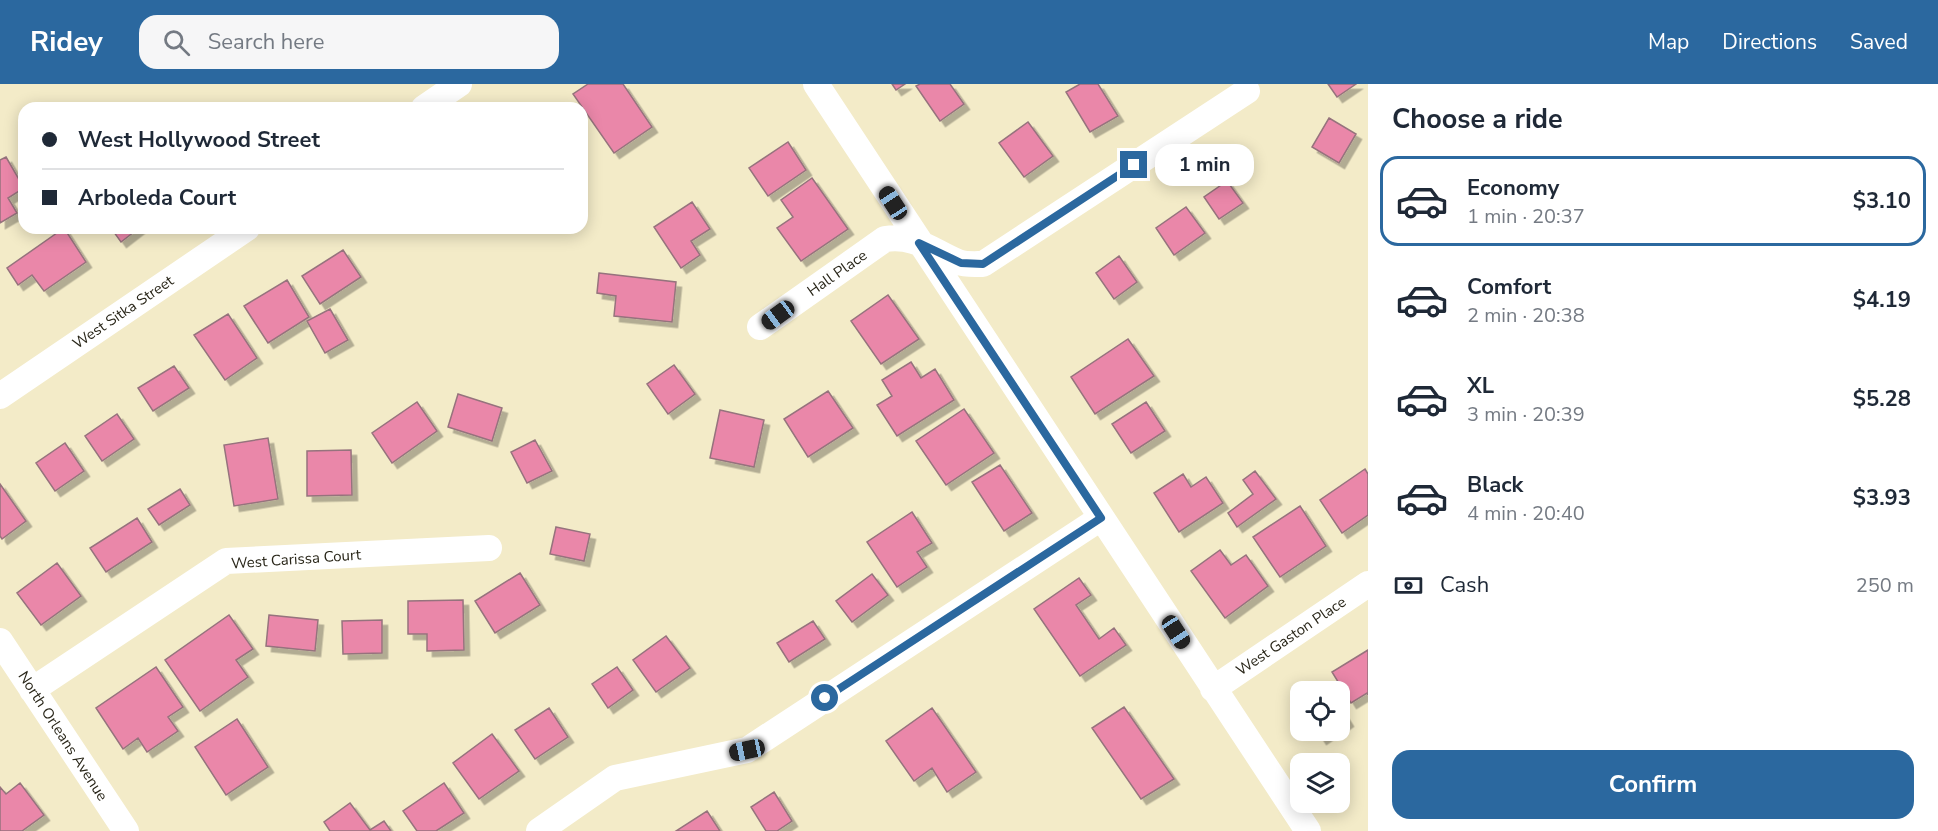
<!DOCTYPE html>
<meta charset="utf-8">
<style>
body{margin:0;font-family:"Nunito Sans",sans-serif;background:#f6f6f7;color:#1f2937;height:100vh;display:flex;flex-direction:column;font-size:22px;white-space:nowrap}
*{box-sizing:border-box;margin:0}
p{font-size:20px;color:#747a83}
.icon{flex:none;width:33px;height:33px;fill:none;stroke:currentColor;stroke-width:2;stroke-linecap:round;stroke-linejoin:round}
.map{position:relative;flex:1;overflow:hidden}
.panel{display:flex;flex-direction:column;background:#fff;width:570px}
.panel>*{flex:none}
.top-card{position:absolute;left:18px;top:18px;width:570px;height:132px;border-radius:18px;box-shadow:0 3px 15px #0003;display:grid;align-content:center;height:132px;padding:0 24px;background:#fff}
.buttons{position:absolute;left:1290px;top:597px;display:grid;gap:12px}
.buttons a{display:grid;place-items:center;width:60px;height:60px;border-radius:12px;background:#fff;box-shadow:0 3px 15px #0003;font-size:30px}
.end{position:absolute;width:27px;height:27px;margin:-14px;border:8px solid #2b689f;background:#fff;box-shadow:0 0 0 3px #fff}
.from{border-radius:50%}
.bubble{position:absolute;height:42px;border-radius:18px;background:#fff;box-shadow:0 3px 15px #0003;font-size:20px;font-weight:700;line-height:42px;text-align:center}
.car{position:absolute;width:18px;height:36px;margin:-18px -9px;border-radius:8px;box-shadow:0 0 4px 2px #0007;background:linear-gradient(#222 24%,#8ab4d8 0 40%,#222 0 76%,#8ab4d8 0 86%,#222 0)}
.top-card b{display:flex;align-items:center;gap:21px;height:57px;font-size:22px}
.top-card b+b{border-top:2px solid #e0e1e3}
.top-card i{width:15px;height:15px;background:#1f2937}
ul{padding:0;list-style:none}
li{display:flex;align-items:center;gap:18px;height:90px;margin:0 12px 9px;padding:0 12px;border:3px solid transparent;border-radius:18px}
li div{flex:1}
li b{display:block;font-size:22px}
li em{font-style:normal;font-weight:700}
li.current{border-color:#2b689f}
li>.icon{width:54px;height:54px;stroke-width:1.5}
h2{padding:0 24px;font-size:27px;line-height:72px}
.pay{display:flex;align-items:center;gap:15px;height:66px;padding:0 24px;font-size:22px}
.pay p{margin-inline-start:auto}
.action{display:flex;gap:12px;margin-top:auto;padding:12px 24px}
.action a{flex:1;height:69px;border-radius:18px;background:#2b689f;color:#fff;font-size:24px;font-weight:700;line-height:69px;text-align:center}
header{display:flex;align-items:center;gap:36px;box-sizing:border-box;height:84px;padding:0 30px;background:#2b689f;color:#fff}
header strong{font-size:28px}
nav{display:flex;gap:33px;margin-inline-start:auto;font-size:21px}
.search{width:420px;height:54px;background:#f6f6f7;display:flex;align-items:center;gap:15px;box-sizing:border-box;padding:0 21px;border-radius:18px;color:#747a83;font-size:22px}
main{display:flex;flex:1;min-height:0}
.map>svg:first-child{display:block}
.building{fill:#ea87a9;stroke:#96737d;stroke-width:1.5;filter:url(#shadow)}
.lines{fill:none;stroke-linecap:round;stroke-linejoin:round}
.street{stroke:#fff;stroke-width:26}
.route{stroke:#2b689f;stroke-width:8}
.labels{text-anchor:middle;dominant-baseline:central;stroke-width:4.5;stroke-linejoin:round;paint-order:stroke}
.street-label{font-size:15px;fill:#292619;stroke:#fff}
</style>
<header>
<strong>Ridey</strong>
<div class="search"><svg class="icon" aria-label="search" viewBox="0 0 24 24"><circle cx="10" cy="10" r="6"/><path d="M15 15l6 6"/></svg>Search here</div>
<nav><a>Map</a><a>Directions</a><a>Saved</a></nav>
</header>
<main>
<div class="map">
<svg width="1368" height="747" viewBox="0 0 1368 747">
<defs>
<filter id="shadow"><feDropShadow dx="5.5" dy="5.5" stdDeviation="0" flood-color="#0004"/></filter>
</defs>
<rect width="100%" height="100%" fill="#f3ebc8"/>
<path class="building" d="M 588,0 L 623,0 L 652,43 L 614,69 L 573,10 Z
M 892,0 L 905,0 L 896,6 Z
M 920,0 L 950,0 L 964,20 L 940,37 L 916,2 Z
M 1080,0 L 1098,0 L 1118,32 L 1090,48 L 1066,8 Z
M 1328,0 L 1356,0 L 1337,13 Z
M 1329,34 L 1356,50 L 1339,79 L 1312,63 Z
M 1028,38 L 1053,72 L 1024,93 L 999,59 Z
M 788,58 L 806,86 L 768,112 L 749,84 Z
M 6,73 L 24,104 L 8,114 L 17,129 L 0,139 L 0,76 Z
M 812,94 L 848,145 L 801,177 L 777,144 L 793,133 L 781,116 Z
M 1227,97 L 1243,119 L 1219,135 L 1204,113 Z
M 692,118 L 710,145 L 691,157 L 700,171 L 681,184 L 654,143 Z
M 1186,123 L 1205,149 L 1174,171 L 1156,144 Z
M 64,144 L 86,178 L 44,207 L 32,191 L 18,201 L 7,184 Z
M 111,144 L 139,144 L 121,158 Z
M 343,166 L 361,193 L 320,220 L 302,192 Z
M 1119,172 L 1137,198 L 1114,215 L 1096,189 Z
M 599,189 L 676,198 L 672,238 L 614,232 L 616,212 L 597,209 Z
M 287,196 L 309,233 L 268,259 L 244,222 Z
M 888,211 L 919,255 L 881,280 L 851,237 Z
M 330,225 L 348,256 L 325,269 L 307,237 Z
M 228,230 L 257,274 L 225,296 L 194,251 Z
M 1128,255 L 1154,292 L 1095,330 L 1071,293 Z
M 911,278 L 921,294 L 935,285 L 954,316 L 897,352 L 877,321 L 892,312 L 882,296 Z
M 674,281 L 695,310 L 668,330 L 647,300 Z
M 174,282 L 189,304 L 153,327 L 138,304 Z
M 828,307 L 853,344 L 808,373 L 784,335 Z
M 458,310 L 502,324 L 492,357 L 448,343 Z
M 417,318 L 437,347 L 392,379 L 372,349 Z
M 1146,318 L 1165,347 L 1131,369 L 1112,340 Z
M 964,325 L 994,369 L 946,401 L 916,357 Z
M 720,326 L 764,336 L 754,383 L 710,374 Z
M 117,330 L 134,355 L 102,377 L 85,352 Z
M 268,354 L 278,415 L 234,422 L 224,361 Z
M 535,356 L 552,387 L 527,399 L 511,368 Z
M 65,359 L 84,387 L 55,407 L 36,379 Z
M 351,366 L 352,411 L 307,412 L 307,367 Z
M 1000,381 L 1032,429 L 1004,447 L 972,398 Z
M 1365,385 L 1368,390 L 1368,431 L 1342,449 L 1320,416 Z
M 1255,387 L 1276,415 L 1237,443 L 1228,429 L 1253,410 L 1243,396 Z
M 1183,390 L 1191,403 L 1206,393 L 1223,419 L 1179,448 L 1154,409 Z
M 0,400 L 26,437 L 2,455 L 0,452 Z
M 180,405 L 190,421 L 159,441 L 148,425 Z
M 1300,422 L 1326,462 L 1280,493 L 1253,453 Z
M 912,428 L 932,459 L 917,468 L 927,483 L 897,503 L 867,458 Z
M 137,434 L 152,458 L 106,488 L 90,464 Z
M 556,443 L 590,450 L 584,477 L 550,470 Z
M 1220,466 L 1231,481 L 1246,471 L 1268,502 L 1225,534 L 1191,487 Z
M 57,479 L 81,512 L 41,541 L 17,509 Z
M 520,489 L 540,521 L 495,549 L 475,517 Z
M 872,490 L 888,511 L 852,538 L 836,517 Z
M 1079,494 L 1091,511 L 1076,521 L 1099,555 L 1114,544 L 1126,561 L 1080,592 L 1034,525 Z
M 463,516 L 464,566 L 427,567 L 427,550 L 408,550 L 408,517 Z
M 229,531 L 253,565 L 236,576 L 248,593 L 200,627 L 165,576 Z
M 269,531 L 318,536 L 315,567 L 266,562 Z
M 382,536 L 382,569 L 343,570 L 342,537 Z
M 813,537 L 825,555 L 789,578 L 777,559 Z
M 666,552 L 690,584 L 656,608 L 633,576 Z
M 1368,566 L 1368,611 L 1367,609 L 1351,619 L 1332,588 Z
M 156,583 L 183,623 L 168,633 L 178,647 L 147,668 L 138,654 L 123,665 L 96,624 Z
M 617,583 L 633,606 L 608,624 L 592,600 Z
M 1124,623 L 1174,695 L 1141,715 L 1092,644 Z
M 549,624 L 568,653 L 535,675 L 515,646 Z
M 932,624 L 976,688 L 947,708 L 932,684 L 914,697 L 886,657 Z
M 1340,624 L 1348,637 L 1340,643 Z
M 237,635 L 268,683 L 226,711 L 195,663 Z
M 1315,646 L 1334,646 L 1321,655 Z
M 492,650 L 519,687 L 479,715 L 453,679 Z
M 20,699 L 44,731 L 22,747 L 0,747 L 0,703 L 6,710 Z
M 444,699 L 464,729 L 436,747 L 417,747 L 403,727 Z
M 774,708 L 792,737 L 777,747 L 766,747 L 751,723 Z
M 350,719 L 370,746 L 384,737 L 391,747 L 330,747 L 324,738 Z
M 707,727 L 720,747 L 676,747 Z"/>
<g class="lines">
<path class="street" d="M 816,0 L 1308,747
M 424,24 L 459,0
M 760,243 L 885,155 C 915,150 933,168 958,178 C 966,181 975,180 983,180 L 1247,7
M 0,312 L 247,144
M 0,557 L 126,747
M 1213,605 L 1368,500
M 32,606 L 226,477 L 489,464
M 539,747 L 615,694 L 747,666 L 1101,434"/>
</g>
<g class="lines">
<path class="route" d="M 825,614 L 1101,434 L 919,159 L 961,179 L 983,180 L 1134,81"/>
</g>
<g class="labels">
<g class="street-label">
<text transform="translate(837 189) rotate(-35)">Hall Place</text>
<text transform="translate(123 228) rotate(-34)">West Sitka Street</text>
<text transform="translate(296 475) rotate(-4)">West Carissa Court</text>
<text transform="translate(1291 552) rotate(-34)">West Gaston Place</text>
<text transform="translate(63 652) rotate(57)">North Orleans Avenue</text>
</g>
</g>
</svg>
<div class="buttons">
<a><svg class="icon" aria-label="locate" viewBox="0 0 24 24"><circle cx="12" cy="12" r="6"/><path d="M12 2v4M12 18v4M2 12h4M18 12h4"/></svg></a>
<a><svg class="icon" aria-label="layers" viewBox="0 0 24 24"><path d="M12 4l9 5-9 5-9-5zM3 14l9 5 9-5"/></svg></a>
</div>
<i class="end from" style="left:825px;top:614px"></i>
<i class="end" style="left:1134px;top:81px"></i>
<div class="bubble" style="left:1155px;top:60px;width:99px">1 min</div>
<i class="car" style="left:893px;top:119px;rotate:327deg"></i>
<i class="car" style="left:778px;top:231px;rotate:234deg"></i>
<i class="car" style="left:1176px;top:548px;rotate:147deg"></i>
<i class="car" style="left:747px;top:666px;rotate:258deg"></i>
<div class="top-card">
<b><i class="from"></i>West Hollywood Street</b>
<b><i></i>Arboleda Court</b>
</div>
</div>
<section class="panel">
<h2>Choose a ride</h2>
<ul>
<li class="current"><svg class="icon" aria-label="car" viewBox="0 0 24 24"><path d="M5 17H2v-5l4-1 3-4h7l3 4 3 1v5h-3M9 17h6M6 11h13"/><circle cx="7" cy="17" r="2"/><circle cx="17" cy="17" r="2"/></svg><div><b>Economy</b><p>1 min · 20:37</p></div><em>$3.10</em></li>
<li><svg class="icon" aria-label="car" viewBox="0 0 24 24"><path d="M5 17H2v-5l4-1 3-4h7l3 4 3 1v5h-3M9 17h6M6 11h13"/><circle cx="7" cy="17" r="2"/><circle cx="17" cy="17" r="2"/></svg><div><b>Comfort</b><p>2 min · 20:38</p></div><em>$4.19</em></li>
<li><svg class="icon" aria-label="car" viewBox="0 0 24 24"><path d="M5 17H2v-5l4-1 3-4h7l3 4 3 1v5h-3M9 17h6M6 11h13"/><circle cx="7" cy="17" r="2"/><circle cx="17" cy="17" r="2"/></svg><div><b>XL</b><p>3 min · 20:39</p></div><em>$5.28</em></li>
<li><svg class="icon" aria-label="car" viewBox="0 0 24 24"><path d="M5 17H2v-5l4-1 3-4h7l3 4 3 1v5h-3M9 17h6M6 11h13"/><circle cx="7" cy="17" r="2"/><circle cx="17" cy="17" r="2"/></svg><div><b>Black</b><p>4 min · 20:40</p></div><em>$3.93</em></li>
</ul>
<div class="pay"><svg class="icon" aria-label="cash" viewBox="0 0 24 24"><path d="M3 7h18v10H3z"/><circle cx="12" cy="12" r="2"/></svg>Cash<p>250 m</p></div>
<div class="action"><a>Confirm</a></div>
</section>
</main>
